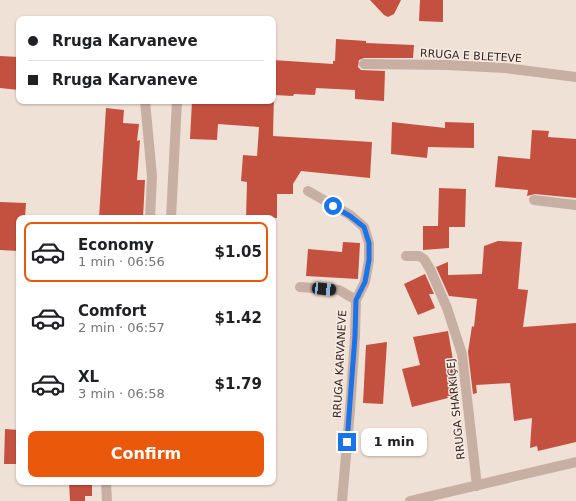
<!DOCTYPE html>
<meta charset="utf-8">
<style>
body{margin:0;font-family:"DejaVu Sans",sans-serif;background:#f2f2f2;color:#202124;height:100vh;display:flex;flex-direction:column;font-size:15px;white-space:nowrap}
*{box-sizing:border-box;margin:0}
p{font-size:13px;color:#757577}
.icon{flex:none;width:22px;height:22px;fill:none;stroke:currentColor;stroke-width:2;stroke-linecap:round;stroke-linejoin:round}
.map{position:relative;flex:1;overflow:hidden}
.sheet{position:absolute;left:16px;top:215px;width:260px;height:270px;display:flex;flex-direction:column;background:#fff;border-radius:8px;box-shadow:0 1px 3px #0004}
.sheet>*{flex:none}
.top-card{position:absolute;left:16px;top:16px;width:260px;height:88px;border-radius:8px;box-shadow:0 1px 3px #0004;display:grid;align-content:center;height:88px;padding:0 12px;background:#fff}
.end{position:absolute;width:18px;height:18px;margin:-9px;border:5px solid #1a73e8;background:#fff;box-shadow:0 0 0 2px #fff}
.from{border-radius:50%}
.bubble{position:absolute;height:28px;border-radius:8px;background:#fff;box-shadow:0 1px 3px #0004;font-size:13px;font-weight:800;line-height:28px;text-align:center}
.car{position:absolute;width:12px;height:24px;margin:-12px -6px;border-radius:5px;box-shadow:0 0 3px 1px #0007;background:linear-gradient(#222 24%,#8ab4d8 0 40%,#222 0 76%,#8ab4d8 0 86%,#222 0)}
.top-card b{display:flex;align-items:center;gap:14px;height:38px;font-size:15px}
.top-card b+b{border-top:1px solid #e0e0e0}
.top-card i{width:10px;height:10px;background:#202124}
ul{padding:7px 0 0;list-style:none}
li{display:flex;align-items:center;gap:12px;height:60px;margin:0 8px 6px;padding:0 4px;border:2px solid transparent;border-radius:8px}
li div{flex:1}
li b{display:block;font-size:15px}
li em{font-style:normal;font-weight:800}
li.on{border-color:#ea580c}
li>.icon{width:36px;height:36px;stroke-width:1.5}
.cta{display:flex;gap:8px;margin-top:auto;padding:8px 12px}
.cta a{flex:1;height:46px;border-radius:8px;background:#ea580c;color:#fff;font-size:16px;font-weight:800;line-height:46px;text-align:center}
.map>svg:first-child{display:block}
.building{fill:#c45040}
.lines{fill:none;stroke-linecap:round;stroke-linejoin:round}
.minor{stroke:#c7afa3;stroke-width:10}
.route{stroke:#1a73e8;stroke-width:5}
.labels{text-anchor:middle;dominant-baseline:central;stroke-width:3;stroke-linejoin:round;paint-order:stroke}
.street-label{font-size:11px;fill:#322725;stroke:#f8ebe2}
</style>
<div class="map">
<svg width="576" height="501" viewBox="0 0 576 501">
<rect width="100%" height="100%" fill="#f0e1d6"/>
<path class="building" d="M 370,0 L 401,0 L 394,14 L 388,17 L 384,15 Z
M 420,0 L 443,0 L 443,22 L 419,21 Z
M 336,39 L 366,41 L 366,43 L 414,45 L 413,58 L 364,58 L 359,60 L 358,67 L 361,70 L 385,71 L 384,101 L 355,99 L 355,90 L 316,88 L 315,95 L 294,94 L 293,96 L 274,95 L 273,136 L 372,142 L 370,178 L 301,171 L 293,184 L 293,194 L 277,194 L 277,218 L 246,218 L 247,182 L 241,181 L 243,155 L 257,156 L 259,127 L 218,124 L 217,140 L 190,139 L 192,101 L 273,101 L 273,60 L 333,64 L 333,61 L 335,61 Z
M 0,56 L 19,57 L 19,90 L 0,88 Z
M 106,108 L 124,110 L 123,123 L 139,124 L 137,141 L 140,140 L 137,180 L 145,180 L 143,218 L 99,218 Z
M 392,122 L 445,128 L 445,122 L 474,123 L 474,148 L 428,147 L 427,158 L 391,154 Z
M 532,130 L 549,131 L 548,137 L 576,139 L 576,198 L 535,194 L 527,196 L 528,190 L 495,187 L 498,156 L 530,159 Z
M 439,188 L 466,189 L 465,227 L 449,227 L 449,248 L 423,250 L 423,226 L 438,226 Z
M 0,202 L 26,203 L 25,218 L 19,218 L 19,251 L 0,250 Z
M 498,241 L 522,242 L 518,289 L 528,290 L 523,327 L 576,323 L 576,442 L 538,451 L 537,446 L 530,448 L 532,418 L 514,421 L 510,383 L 476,385 L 477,393 L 473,394 L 468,352 L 472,326 L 474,327 L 477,299 L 449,296 L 436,267 L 448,262 L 448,275 L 482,274 L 484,246 Z
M 343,242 L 360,243 L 358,279 L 306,276 L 308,249 L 342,252 Z
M 425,274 L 434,294 L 429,294 L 435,308 L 418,315 L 404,284 Z
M 448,331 L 459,395 L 447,396 L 448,398 L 412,407 L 402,369 L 420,365 L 413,337 Z
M 387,342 L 383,404 L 363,403 L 366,345 Z
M 5,429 L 19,430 L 19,464 L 4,464 Z
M 69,482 L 92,482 L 92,496 L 85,496 L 85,501 L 70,501 Z"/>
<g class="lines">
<path class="minor" d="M 364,64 L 446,65 L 505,68 L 576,77
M 145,101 L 152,176 L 150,218
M 308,191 L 350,215 L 364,227 L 369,243 L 369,260 L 365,282 L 356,300 L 355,336 L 350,410 L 342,501
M 534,200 L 576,205
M 171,218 L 177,101
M 406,256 L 419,256 L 424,259 L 430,269 L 447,308 L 462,354 L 477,486
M 300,287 L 339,290 L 356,300
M 106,482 L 107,501
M 410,501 L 576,462"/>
</g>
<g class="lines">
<path class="route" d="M 333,206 L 350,216 L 364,227 L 369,243 L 369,260 L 365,282 L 356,300 L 355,336 L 347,442"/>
</g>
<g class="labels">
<g class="street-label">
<text transform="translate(471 56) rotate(3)">RRUGA E BLETEVE</text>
<text transform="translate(340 364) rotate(-87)">RRUGA KARVANEVE</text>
<text transform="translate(456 409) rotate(-96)">RRUGA SHARKIÇEJ</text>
</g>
</g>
</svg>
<i class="end from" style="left:333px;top:206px"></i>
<i class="end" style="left:347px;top:442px"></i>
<div class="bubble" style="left:361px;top:428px;width:66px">1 min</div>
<i class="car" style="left:324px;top:289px;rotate:96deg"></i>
<div class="top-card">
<b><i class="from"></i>Rruga Karvaneve</b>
<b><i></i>Rruga Karvaneve</b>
</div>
<section class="sheet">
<ul>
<li class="on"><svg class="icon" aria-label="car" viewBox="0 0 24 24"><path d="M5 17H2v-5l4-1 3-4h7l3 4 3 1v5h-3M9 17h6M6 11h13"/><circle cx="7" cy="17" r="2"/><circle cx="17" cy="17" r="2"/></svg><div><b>Economy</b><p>1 min · 06:56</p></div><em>$1.05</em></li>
<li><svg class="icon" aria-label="car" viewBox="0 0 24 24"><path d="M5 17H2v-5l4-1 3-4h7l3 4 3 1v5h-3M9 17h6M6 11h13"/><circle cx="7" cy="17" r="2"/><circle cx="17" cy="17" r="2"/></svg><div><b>Comfort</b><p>2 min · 06:57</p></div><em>$1.42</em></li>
<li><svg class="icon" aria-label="car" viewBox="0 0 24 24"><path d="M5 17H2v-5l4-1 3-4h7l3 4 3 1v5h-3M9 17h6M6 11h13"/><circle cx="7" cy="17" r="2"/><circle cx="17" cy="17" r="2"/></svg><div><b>XL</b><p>3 min · 06:58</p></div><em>$1.79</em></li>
</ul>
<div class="cta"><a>Confirm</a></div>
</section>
</div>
